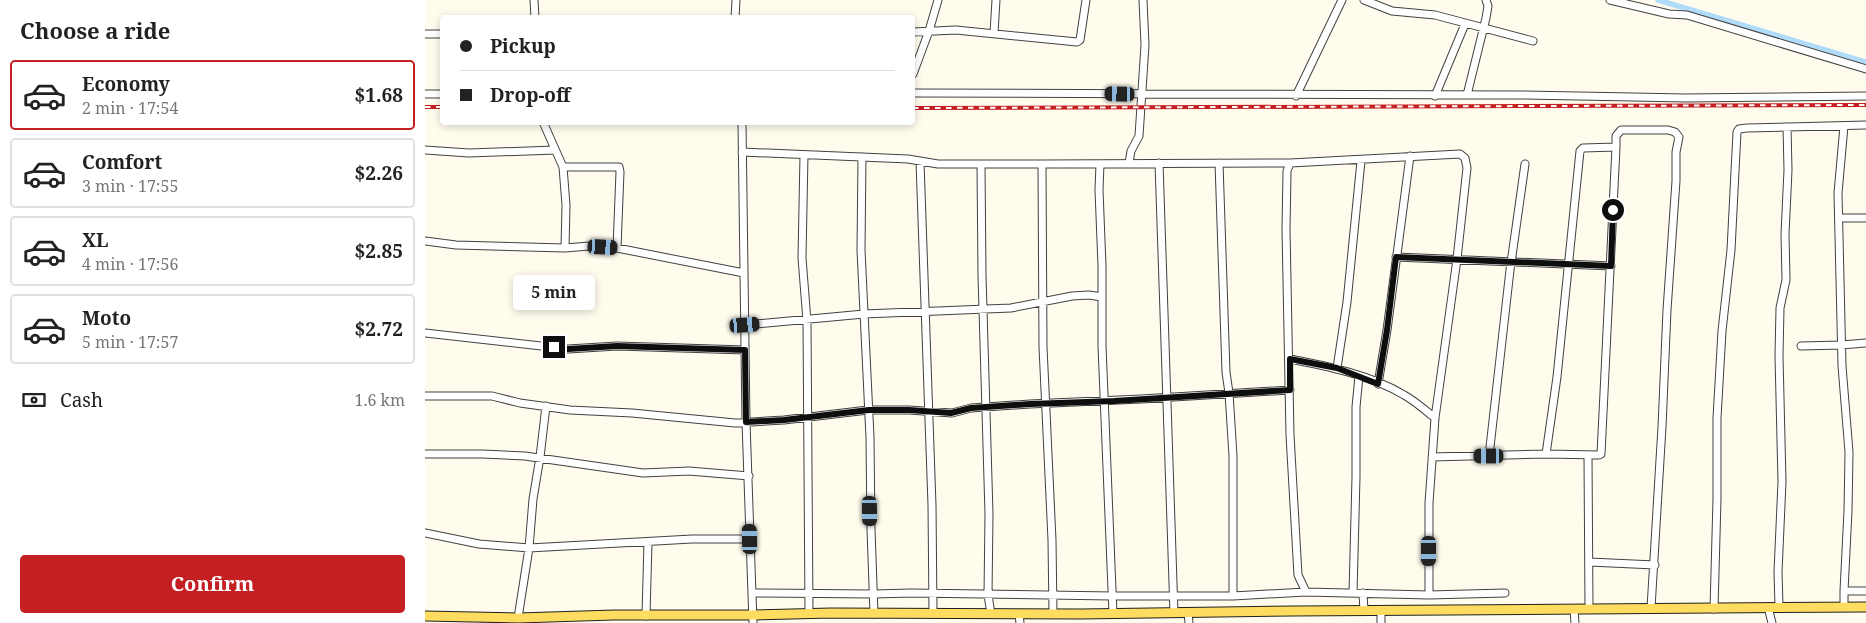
<!DOCTYPE html>
<meta charset="utf-8">
<style>
body{margin:0;font-family:"Noto Serif",serif;background:#f6f6f6;color:#222;height:100vh;display:flex;flex-direction:column;font-size:19px;white-space:nowrap}
*{box-sizing:border-box;margin:0}
p{font-size:16px;color:#767676}
.icon{flex:none;width:28px;height:28px;fill:none;stroke:currentColor;stroke-width:2;stroke-linecap:round;stroke-linejoin:round}
.map{position:relative;flex:1;overflow:hidden}
.panel{display:flex;flex-direction:column;background:#fff;width:425px}
.panel>*{flex:none}
.banner{position:absolute;left:15px;top:15px;width:475px;height:110px;border-radius:5px;box-shadow:0 2px 8px #0003;display:grid;align-content:center;height:110px;padding:0 20px;background:#fff}
.end{position:absolute;width:22px;height:22px;margin:-11px;border:6px solid #0e0e0e;background:#fff;box-shadow:0 0 0 2px #fff}
.from{border-radius:50%}
.bubble{position:absolute;height:35px;border-radius:5px;background:#fff;box-shadow:0 2px 8px #0003;font-size:16px;font-weight:700;line-height:35px;text-align:center}
.car{position:absolute;width:15px;height:30px;margin:-15px -8px;border-radius:6px;box-shadow:0 0 4px 1px #0007;background:linear-gradient(#222 24%,#8ab4d8 0 40%,#222 0 76%,#8ab4d8 0 86%,#222 0)}
.banner b{display:flex;align-items:center;gap:18px;height:48px;font-size:19px}
.banner b+b{border-top:1px solid #e0e0e0}
.banner i{width:12px;height:12px;background:#222}
ul{padding:0;list-style:none}
li{display:flex;align-items:center;gap:15px;height:70px;margin:0 10px 8px;padding:0 10px;border:2px solid #e0e0e0;border-radius:5px}
li div{flex:1}
li b{display:block;font-size:19px}
li em{font-style:normal;font-weight:700}
li.current{border-color:#c41f22}
li>.icon{width:45px;height:45px;stroke-width:1.5}
h2{padding:0 20px;font-size:22px;line-height:60px}
.pay{display:flex;align-items:center;gap:12px;height:55px;padding:0 20px;font-size:19px}
.pay p{margin-inline-start:auto}
.cta{display:flex;gap:10px;margin-top:auto;padding:10px 20px}
.cta a{flex:1;height:58px;border-radius:5px;background:#c41f22;color:#fff;font-size:20px;font-weight:700;line-height:58px;text-align:center}
main{display:flex;flex:1;min-height:0}
.map>svg:first-child{display:block}
.lines{fill:none;stroke-linecap:round;stroke-linejoin:round}
.canal{stroke:#b1dcf9;stroke-width:5.5}
.minor-casing{stroke:#414141;stroke-width:9}
.major-casing{stroke:#1f1f1f;stroke-width:11}
.minor{stroke:#fff;stroke-width:7}
.major{stroke:#fedc5f;stroke-width:9}
.rail-casing{stroke:#c41f22;stroke-width:4}
.rail{stroke:#fff;stroke-width:2;stroke-dasharray:5.5;stroke-linecap:butt}
.route{stroke:#0e0e0e;stroke-width:6}
</style>
<main>
<section class="panel">
<h2>Choose a ride</h2>
<ul>
<li class="current"><svg class="icon" aria-label="car" viewBox="0 0 24 24"><path d="M5 17H2v-5l4-1 3-4h7l3 4 3 1v5h-3M9 17h6M6 11h13"/><circle cx="7" cy="17" r="2"/><circle cx="17" cy="17" r="2"/></svg><div><b>Economy</b><p>2 min · 17:54</p></div><em>$1.68</em></li>
<li><svg class="icon" aria-label="car" viewBox="0 0 24 24"><path d="M5 17H2v-5l4-1 3-4h7l3 4 3 1v5h-3M9 17h6M6 11h13"/><circle cx="7" cy="17" r="2"/><circle cx="17" cy="17" r="2"/></svg><div><b>Comfort</b><p>3 min · 17:55</p></div><em>$2.26</em></li>
<li><svg class="icon" aria-label="car" viewBox="0 0 24 24"><path d="M5 17H2v-5l4-1 3-4h7l3 4 3 1v5h-3M9 17h6M6 11h13"/><circle cx="7" cy="17" r="2"/><circle cx="17" cy="17" r="2"/></svg><div><b>XL</b><p>4 min · 17:56</p></div><em>$2.85</em></li>
<li><svg class="icon" aria-label="car" viewBox="0 0 24 24"><path d="M5 17H2v-5l4-1 3-4h7l3 4 3 1v5h-3M9 17h6M6 11h13"/><circle cx="7" cy="17" r="2"/><circle cx="17" cy="17" r="2"/></svg><div><b>Moto</b><p>5 min · 17:57</p></div><em>$2.72</em></li>
</ul>
<div class="pay"><svg class="icon" aria-label="cash" viewBox="0 0 24 24"><path d="M3 7h18v10H3z"/><circle cx="12" cy="12" r="2"/></svg>Cash<p>1.6 km</p></div>
<div class="cta"><a>Confirm</a></div>
</section>
<div class="map">
<svg width="1441" height="623" viewBox="0 0 1441 623">
<rect width="100%" height="100%" fill="#fffcee"/>
<g class="lines">
<path class="canal" d="M 1233,0 L 1441,62"/>
<defs>
<path id="minor" d="M 109,0 L 110,18
M 939,0 L 967,11 L 1010,15 L 1108,41
M 1185,0 L 1244,14 L 1262,15 L 1441,69
M 310,18 L 311,0
M 488,32 L 531,30 L 652,42 L 655,40 L 661,0
M 569,33 L 571,0
M 0,34 L 18,34
M 488,74 L 504,31 L 513,0
M 488,93 L 1096,95 L 1261,98 L 1441,96
M 0,94 L 18,94
M 1042,95 L 1061,18 L 1063,6 L 1061,0
M 871,96 L 917,0
M 1010,96 L 1040,24
M 118,122 L 138,167 L 141,205 L 140,248
M 317,122 L 321,422 L 328,623
M 1419,126 L 1413,193 L 1417,366 L 1424,452 L 1423,511 L 1419,591
M 0,150 L 44,153 L 130,150
M 317,152 L 483,159 L 513,164 L 617,164 L 865,163 L 1035,154 L 1040,158 L 1042,168 L 1032,259 L 1010,418 L 1004,503 L 1004,595
M 379,155 L 377,258 L 382,321 L 384,614
M 437,157 L 436,250 L 445,437 L 446,529 L 449,614
M 495,162 L 507,505 L 508,613
M 704,163 L 706,151 L 714,136 L 720,45 L 718,0
M 734,163 L 749,613
M 794,163 L 801,372 L 804,393 L 808,456 L 808,596
M 865,163 L 862,171 L 861,229 L 865,435 L 873,575 L 881,592
M 556,164 L 557,275 L 564,514 L 563,595 L 566,614
M 617,164 L 618,347 L 627,540 L 628,614
M 675,164 L 674,190 L 677,266 L 677,346 L 688,614
M 138,167 L 194,167 L 195,172 L 192,248
M 1414,218 L 1441,218
M 0,241 L 31,245 L 140,248 L 164,246 L 192,248 L 319,273
M 971,257 L 1186,266
M 320,325 L 439,314 L 586,308 L 647,296 L 664,295 L 677,297
M 0,333 L 143,349 L 192,346 L 320,350
M 1376,346 L 1416,345 L 1441,343
M 865,359 C 902,366 946,375 979,395 C 990,401 1000,410 1010,418
M 912,368 L 922,302 L 936,161
M 953,384 L 962,330 L 985,156
M 0,396 L 67,396 L 95,403 L 145,410 L 207,413 L 310,423 L 359,420 L 443,410 L 484,410 L 527,413 L 546,408 L 605,404 L 716,399 L 865,390
M 0,454 L 57,454 L 100,456 L 218,473 L 264,471 L 324,476
M 1121,454 L 1132,377 L 1155,151 L 1158,148 L 1191,147 L 1191,136 L 1196,130 L 1243,130 L 1250,132 L 1254,137 L 1251,152 L 1251,181 L 1242,310 L 1237,427 L 1226,608
M 1163,455 L 1164,609
M 1064,456 L 1085,270 L 1100,164
M 1007,457 L 1121,454 L 1174,455 L 1176,454 L 1191,147
M 0,533 L 54,544 L 104,548 L 267,539 L 325,539
M 1164,562 L 1230,565
M 327,593 L 449,594 L 486,593 L 687,596 L 808,596 L 881,592 L 1004,595 L 1080,593
M 928,593 L 931,477 L 931,407 L 934,376
M 938,593 L 939,611
M 1419,606 L 1419,591 L 1441,591
M 1343,607 L 1347,623
M 1354,607 L 1353,572 L 1357,482 L 1354,356 L 1355,308 L 1361,280 L 1360,234 L 1363,170 L 1362,127
M 1289,609 L 1292,499 L 1292,418 L 1297,331 L 1306,250 L 1312,132 L 1314,129 L 1322,128 L 1441,125
M 1149,610 L 1150,623
M 956,611 L 956,623
M 763,613 L 764,623
M 594,614 L 595,623
M 221,616 L 223,542
M 93,618 L 104,548 L 108,499 L 115,457 L 121,406"/>
<path id="major" d="M 0,616 L 93,618 L 189,615 L 327,615 L 406,613 L 656,614 L 869,611 L 1441,607"/>
</defs>
<use href="#minor" class="minor-casing"/>
<use href="#major" class="major-casing"/>
<use href="#minor" class="minor"/>
<use href="#major" class="major"/>
<defs>
<path id="rail" d="M 0,107 L 18,107
M 488,108 L 1441,105"/>
</defs>
<use href="#rail" class="rail-casing"/>
<use href="#rail" class="rail"/>
</g>
<g class="lines">
<path class="route" d="M 129,347 L 143,349 L 192,346 L 320,350 L 321,422 L 359,420 L 444,410 L 484,410 L 526,413 L 546,408 L 605,404 L 689,401 L 865,390 L 865,359 L 912,368 L 953,384 L 962,330 L 971,257 L 1186,266 L 1188,210"/>
</g>
</svg>
<i class="end from" style="left:1188px;top:210px"></i>
<i class="end" style="left:129px;top:347px"></i>
<div class="bubble" style="left:88px;top:275px;width:82px">5 min</div>
<i class="car" style="left:695px;top:94px;rotate:271deg"></i>
<i class="car" style="left:178px;top:247px;rotate:93deg"></i>
<i class="car" style="left:320px;top:325px;rotate:86deg"></i>
<i class="car" style="left:1064px;top:456px;rotate:270deg"></i>
<i class="car" style="left:445px;top:511px;rotate:179deg"></i>
<i class="car" style="left:325px;top:539px;rotate:359deg"></i>
<i class="car" style="left:1004px;top:551px;rotate:180deg"></i>
<div class="banner">
<b><i class="from"></i>Pickup</b>
<b><i></i>Drop-off</b>
</div>
</div>
</main>
